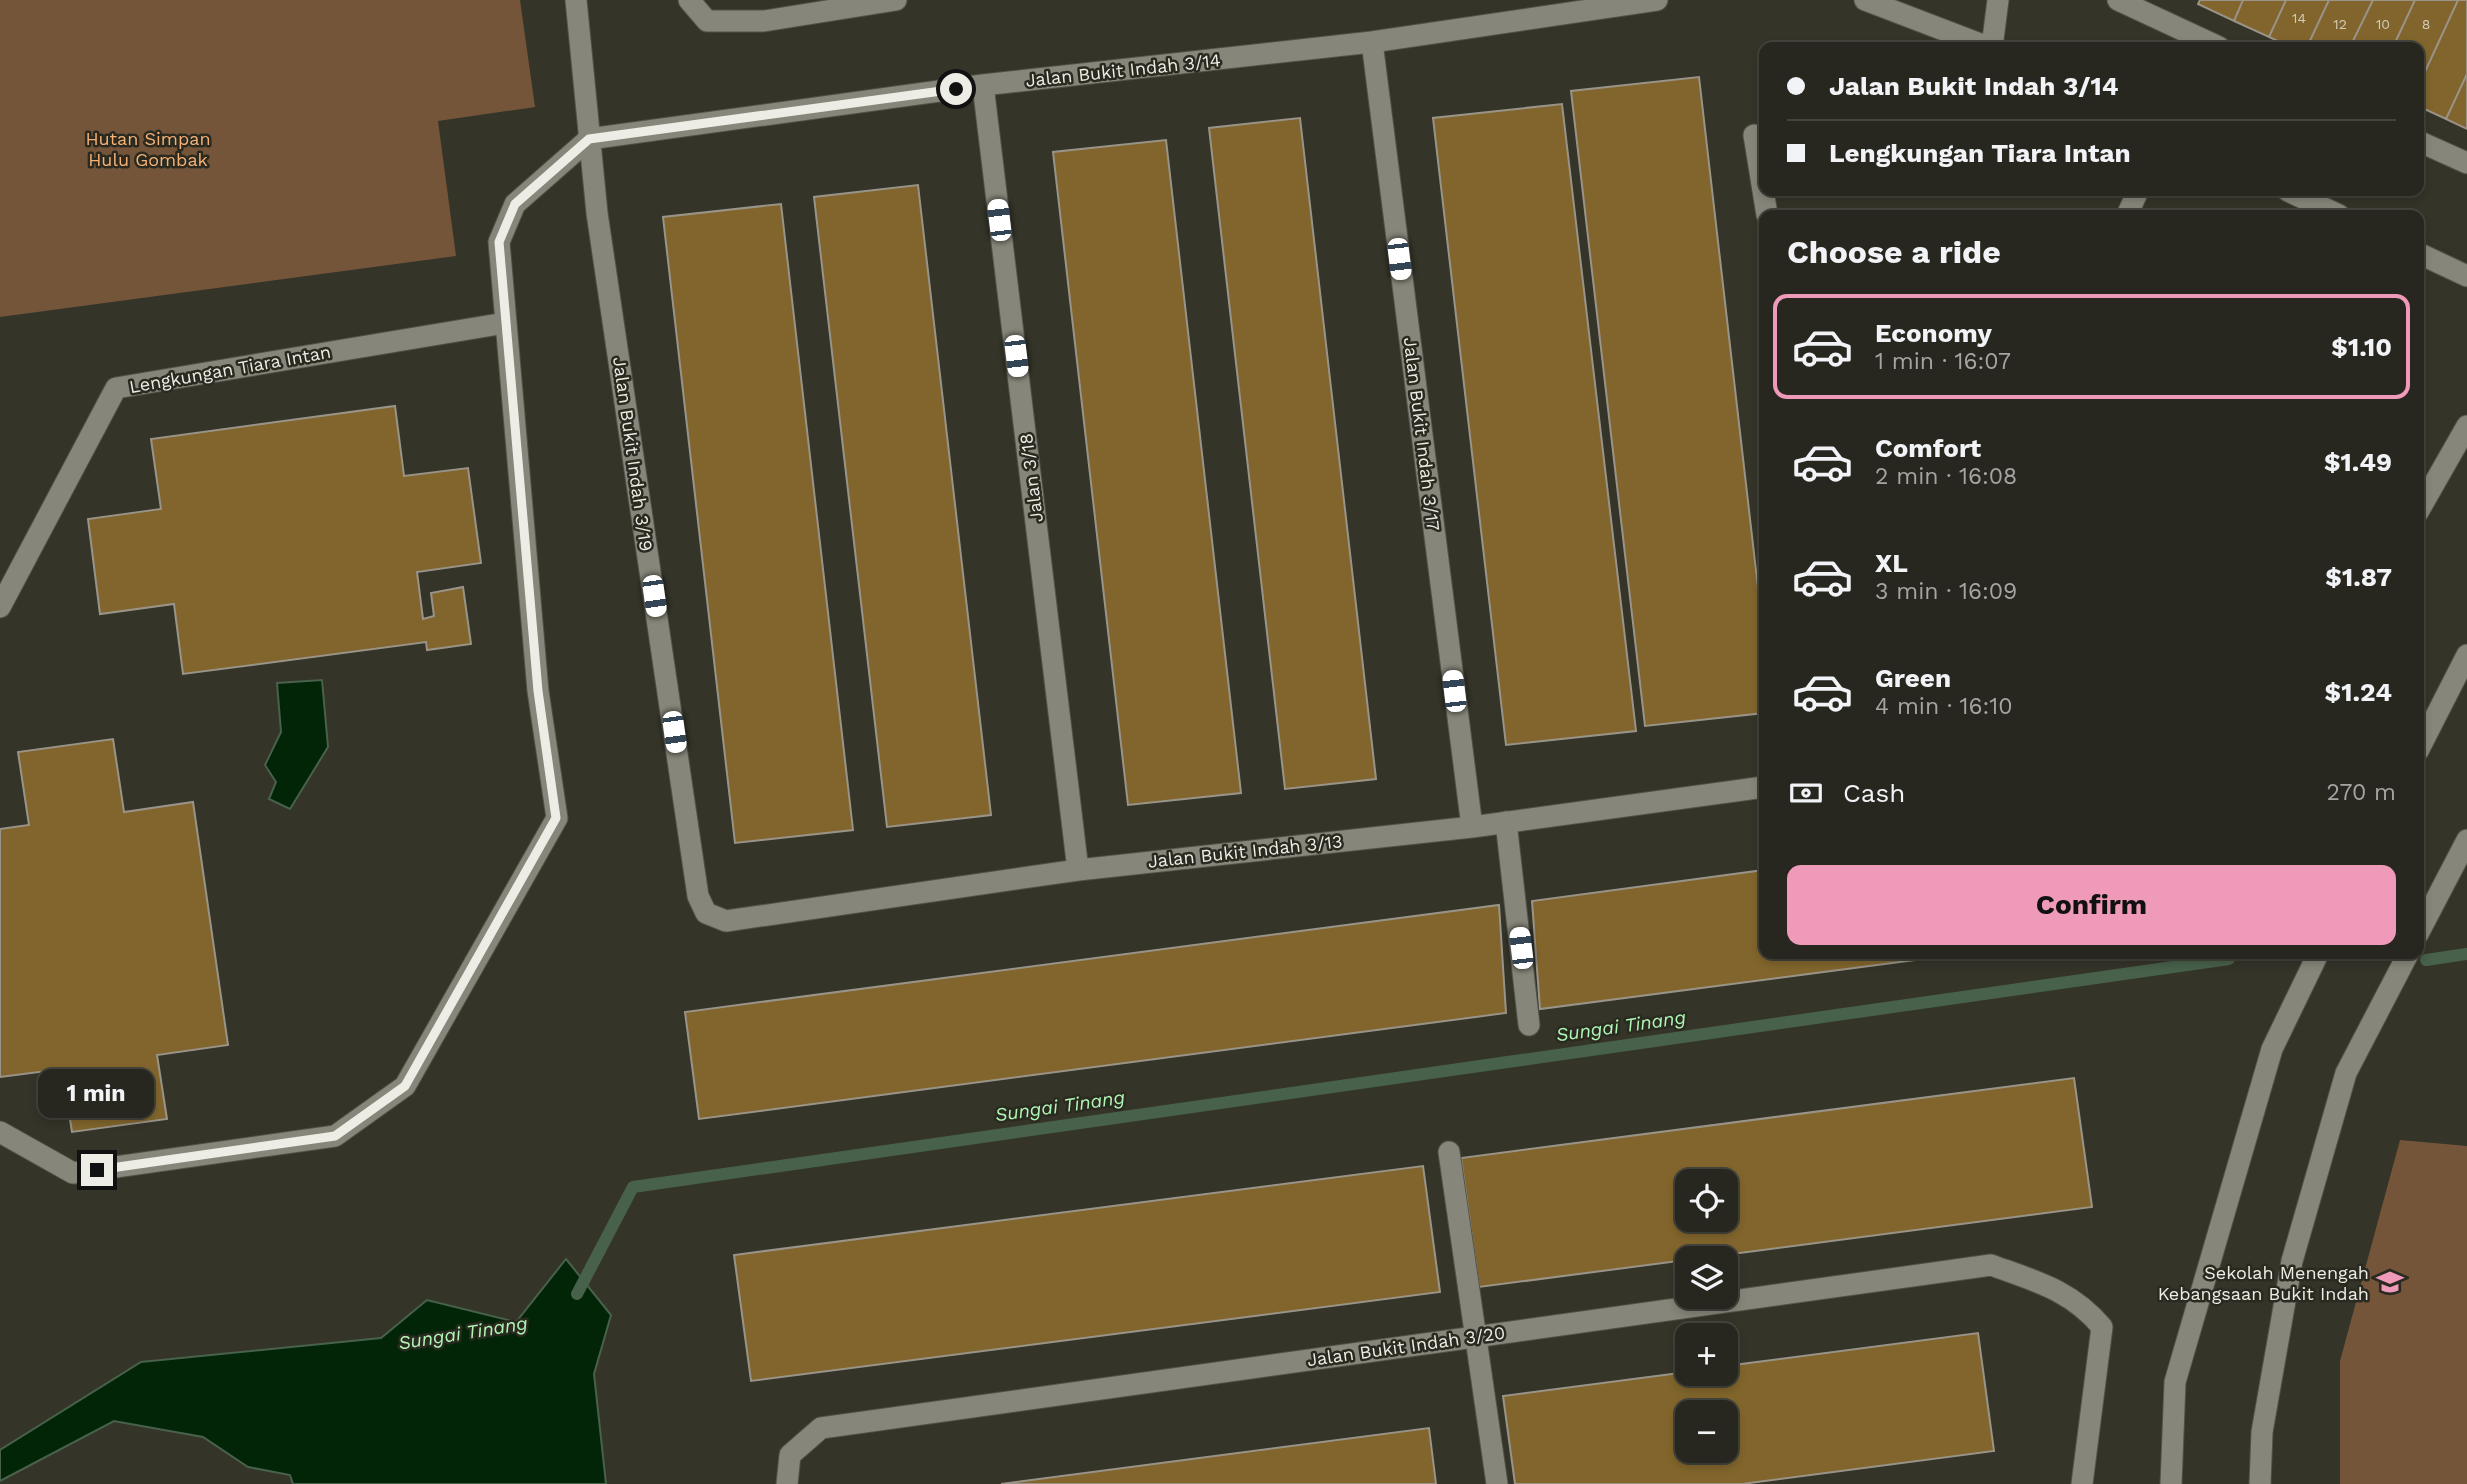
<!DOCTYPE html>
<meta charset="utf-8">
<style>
body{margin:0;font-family:"Work Sans",sans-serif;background:#34332c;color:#f1f3f6;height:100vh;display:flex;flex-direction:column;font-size:26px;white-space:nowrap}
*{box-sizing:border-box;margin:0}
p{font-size:23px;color:#a5a5a4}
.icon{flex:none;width:38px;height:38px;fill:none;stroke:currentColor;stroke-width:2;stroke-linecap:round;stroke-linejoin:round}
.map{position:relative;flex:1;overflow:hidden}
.sheet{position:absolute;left:1759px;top:210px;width:665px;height:749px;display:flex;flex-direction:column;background:#28271f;border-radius:14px;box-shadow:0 4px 10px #0003,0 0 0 2px #44443d}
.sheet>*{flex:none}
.banner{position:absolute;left:1759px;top:42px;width:665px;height:154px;border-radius:14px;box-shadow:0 4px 10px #0003,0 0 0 2px #44443d;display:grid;align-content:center;height:154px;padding:0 28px;background:#28271f}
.tools{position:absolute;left:1675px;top:1169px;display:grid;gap:14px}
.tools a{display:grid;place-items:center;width:63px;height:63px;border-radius:14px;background:#28271f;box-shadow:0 4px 10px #0003,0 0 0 2px #44443d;font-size:35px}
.end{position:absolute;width:32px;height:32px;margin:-16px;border:9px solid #edede6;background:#111;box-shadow:0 0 0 4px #111}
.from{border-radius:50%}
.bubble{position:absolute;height:49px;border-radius:14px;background:#28271f;box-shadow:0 4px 10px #0003,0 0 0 2px #44443d;font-size:23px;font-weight:700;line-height:49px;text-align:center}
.car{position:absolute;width:21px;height:42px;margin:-21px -10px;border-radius:9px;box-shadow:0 0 5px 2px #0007;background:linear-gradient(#fff 24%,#345 0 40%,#fff 0 76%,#345 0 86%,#fff 0)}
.banner b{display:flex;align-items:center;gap:24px;height:66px;font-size:26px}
.banner b+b{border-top:2px solid #44443d}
.banner i{width:18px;height:18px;background:#f1f3f6}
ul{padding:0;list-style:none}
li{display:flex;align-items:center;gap:21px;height:105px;margin:0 14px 10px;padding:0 14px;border:4px solid transparent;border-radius:14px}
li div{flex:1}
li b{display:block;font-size:26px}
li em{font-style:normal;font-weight:700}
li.current{border-color:#ef9ab8}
li>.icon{width:63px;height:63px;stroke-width:1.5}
h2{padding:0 28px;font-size:32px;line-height:84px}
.pay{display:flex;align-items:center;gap:18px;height:77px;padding:0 28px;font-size:26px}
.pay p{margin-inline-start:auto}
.action{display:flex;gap:14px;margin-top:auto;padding:14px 28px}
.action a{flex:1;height:80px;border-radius:14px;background:#ef9ab8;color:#111;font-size:28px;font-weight:700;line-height:80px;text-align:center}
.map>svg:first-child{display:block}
.green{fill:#74553a}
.water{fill:#022508;stroke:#48614b;stroke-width:2}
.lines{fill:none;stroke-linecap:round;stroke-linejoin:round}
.stream{stroke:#48614b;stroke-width:12}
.building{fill:#81652c;stroke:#999388;stroke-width:2;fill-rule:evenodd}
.lane-casing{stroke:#525249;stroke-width:23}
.street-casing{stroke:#525249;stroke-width:23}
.secondary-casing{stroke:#525249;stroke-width:23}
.lane{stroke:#87867a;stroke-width:21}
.street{stroke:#87867a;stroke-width:21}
.secondary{stroke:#87867a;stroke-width:21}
.route{stroke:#edede6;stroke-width:9}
.labels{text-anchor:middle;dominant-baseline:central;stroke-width:5;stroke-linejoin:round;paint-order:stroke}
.number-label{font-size:14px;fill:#d2cbb8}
.street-label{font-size:18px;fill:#edede6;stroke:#2b2a20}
.park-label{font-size:18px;fill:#f7b175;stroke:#2b2a20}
.poi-label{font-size:18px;fill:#edede6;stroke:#2b2a20;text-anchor:end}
.water-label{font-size:19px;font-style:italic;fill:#b0f7b6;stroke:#2b2a20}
</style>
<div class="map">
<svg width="2467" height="1484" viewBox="0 0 2467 1484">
<rect width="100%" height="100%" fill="#353429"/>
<path class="green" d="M 0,0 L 520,0 L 535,107 L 438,121 L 456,256 L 0,317 Z
M 2400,1140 L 2467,1146 L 2467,1484 L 2340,1484 L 2340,1361 Z"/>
<path class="water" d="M 322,680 L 328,747 L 290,809 L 269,799 L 276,782 L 265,765 L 281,732 L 277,683 Z
M 566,1259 L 611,1315 L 594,1374 L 606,1484 L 293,1484 L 290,1475 L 248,1467 L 203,1437 L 114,1421 L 0,1481 L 0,1450 L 141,1362 L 381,1338 L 427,1300 L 516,1322 Z"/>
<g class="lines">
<path class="stream" d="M 2426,960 L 2467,954
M 577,1294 L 633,1187 L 2229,959"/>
</g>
<path class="building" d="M 2200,0 L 2243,0 L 2234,21 L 2198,4 Z
M 2243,0 L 2286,0 L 2269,37 L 2234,21 Z
M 2286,0 L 2329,0 L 2307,47 L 2291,47 L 2269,37 Z
M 2329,0 L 2373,0 L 2350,47 L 2307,47 Z
M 2373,0 L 2415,0 L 2393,47 L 2350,47 Z
M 2415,0 L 2458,0 L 2418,87 L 2418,47 L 2393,47 Z
M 2458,0 L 2467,0 L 2467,74 L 2446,119 L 2418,106 L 2418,87 Z
M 2467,74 L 2467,129 L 2446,119 Z
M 1699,77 L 1764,640 L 1764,713 L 1645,726 L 1571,91 Z
M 1562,104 L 1636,731 L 1506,745 L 1433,118 Z
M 1300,118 L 1376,779 L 1285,789 L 1209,128 Z
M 1166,140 L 1241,793 L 1128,805 L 1053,152 Z
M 918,185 L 991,815 L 887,827 L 814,197 Z
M 781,204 L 853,830 L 735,843 L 663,217 Z
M 395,406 L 404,476 L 468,468 L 481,563 L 417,572 L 423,619 L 434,616 L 431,593 L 463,587 L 471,644 L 427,650 L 426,642 L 183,674 L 174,604 L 100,614 L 88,519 L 161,509 L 151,439 Z
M 113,739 L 124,812 L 193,802 L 228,1045 L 157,1055 L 167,1119 L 72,1132 L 62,1069 L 0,1077 L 0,829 L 29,825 L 18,752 Z
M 1764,870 L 1764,954 L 1961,954 L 1540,1009 L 1532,901 Z
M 1499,905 L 1506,1013 L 699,1119 L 685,1012 Z
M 2074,1078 L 2092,1207 L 1479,1287 L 1461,1158 ZM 1687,1181 L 1726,1181 L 1726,1220 L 1687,1220 Z
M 1423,1166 L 1440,1292 L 751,1381 L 734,1255 Z
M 1978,1333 L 1994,1451 L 1742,1484 L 1515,1484 L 1503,1396 L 1687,1372 L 1726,1374 L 1726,1366 ZM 1687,1412 L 1726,1412 L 1726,1451 L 1687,1451 Z
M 1429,1428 L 1436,1484 L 1001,1484 Z"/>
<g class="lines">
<defs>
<path id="lane" d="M 689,0 L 707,21 L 764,21 L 896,0
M 0,607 L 116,388 L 505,323
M 1506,822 L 1529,1025
M 0,1132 L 73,1173 L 335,1136 L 405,1086 L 557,818 L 538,691 L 499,242 L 515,204 L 589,139
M 1449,1152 L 1497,1484"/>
<path id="street" d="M 576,0 L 597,213 L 698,896 L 706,913 L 726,921 L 1078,870 L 1472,827 L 1764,787
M 1865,0 L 1988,47
M 2118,0 L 2219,47
M 1372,42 L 1472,827
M 1992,47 L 1998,0
M 983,85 L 1078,870
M 1754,135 L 1767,215
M 589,139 L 983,85 L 1372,42 L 1657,0
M 2418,141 L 2467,163
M 2288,191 L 2339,215
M 2127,215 L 2138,191
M 2418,253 L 2467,276
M 2418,512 L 2467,426
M 787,1484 L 790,1455 L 821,1428 L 1991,1265 C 2035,1281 2071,1290 2102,1327 L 2082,1484"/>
<path id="secondary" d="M 2418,751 L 2467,655
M 2418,934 L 2467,840
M 2171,1484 L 2175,1382 L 2272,1049 L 2318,954
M 2260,1484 L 2262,1432 L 2292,1261 L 2346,1073 L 2408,954"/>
</defs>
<use href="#lane" class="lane-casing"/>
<use href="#street" class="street-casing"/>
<use href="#secondary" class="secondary-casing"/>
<use href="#lane" class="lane"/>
<use href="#street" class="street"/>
<use href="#secondary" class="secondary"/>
</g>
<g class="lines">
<path class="route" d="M 97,1170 L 335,1136 L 405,1086 L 556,818 L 538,691 L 499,242 L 515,204 L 589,139 L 956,89"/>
</g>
<defs>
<symbol id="school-bare" viewBox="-9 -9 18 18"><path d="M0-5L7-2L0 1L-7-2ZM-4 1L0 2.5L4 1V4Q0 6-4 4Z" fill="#ef9ab8" stroke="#2b2a20" stroke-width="2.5" paint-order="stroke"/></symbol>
</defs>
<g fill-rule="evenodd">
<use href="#school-bare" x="2371" y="1263" width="38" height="38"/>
</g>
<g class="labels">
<g class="number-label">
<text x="2299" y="18">14</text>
<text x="2340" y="24">12</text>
<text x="2383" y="24">10</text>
<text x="2426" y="24">8</text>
</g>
<g class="street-label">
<text transform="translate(1123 70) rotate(-6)">Jalan Bukit Indah 3/14</text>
<text transform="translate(230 369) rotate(-10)">Lengkungan Tiara Intan</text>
<text transform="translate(1422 434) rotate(83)">Jalan Bukit Indah 3/17</text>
<text transform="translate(633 454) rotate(82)">Jalan Bukit Indah 3/19</text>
<text transform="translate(1031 478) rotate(-97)">Jalan 3/18</text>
<text transform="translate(1245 851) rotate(-6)">Jalan Bukit Indah 3/13</text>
<text transform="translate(1406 1346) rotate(-8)">Jalan Bukit Indah 3/20</text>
</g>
<g class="park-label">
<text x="148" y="138">Hutan Simpan<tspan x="148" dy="21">Hulu Gombak</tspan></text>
</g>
<g class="poi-label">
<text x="2369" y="1272">Sekolah Menengah<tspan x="2369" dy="21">Kebangsaan Bukit Indah</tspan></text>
</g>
<g class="water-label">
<text transform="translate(1621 1026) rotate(-8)">Sungai Tinang</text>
<text transform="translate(1060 1106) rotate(-8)">Sungai Tinang</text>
<text transform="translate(463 1333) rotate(-9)">Sungai Tinang</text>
</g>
</g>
</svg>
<div class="tools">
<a><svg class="icon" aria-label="locate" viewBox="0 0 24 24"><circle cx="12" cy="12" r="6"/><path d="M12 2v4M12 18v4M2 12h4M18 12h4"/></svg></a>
<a><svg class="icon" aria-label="layers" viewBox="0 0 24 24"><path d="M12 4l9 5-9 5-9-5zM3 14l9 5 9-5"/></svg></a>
<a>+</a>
<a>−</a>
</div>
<i class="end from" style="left:956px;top:89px"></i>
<i class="end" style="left:97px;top:1170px"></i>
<div class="bubble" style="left:38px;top:1069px;width:116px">1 min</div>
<i class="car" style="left:999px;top:220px;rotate:353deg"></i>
<i class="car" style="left:1399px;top:259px;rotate:173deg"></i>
<i class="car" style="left:1016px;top:356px;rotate:173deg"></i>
<i class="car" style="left:654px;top:596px;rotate:172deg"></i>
<i class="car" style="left:1454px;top:691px;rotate:353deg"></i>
<i class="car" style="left:674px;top:732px;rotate:172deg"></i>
<i class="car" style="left:1521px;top:948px;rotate:353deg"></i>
<div class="banner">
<b><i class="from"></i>Jalan Bukit Indah 3/14</b>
<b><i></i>Lengkungan Tiara Intan</b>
</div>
<section class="sheet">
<h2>Choose a ride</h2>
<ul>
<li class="current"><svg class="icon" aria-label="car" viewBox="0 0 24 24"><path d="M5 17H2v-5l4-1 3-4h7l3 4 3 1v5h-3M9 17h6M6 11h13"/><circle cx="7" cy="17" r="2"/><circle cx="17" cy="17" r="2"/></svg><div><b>Economy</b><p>1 min · 16:07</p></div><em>$1.10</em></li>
<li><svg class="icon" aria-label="car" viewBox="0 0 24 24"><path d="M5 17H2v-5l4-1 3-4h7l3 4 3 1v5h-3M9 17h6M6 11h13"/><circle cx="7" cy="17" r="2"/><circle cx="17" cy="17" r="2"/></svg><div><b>Comfort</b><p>2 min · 16:08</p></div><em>$1.49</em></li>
<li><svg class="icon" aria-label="car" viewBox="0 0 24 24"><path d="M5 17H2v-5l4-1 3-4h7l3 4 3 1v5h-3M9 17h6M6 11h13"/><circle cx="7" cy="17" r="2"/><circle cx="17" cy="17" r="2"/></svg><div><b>XL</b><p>3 min · 16:09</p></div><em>$1.87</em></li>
<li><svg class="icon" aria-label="car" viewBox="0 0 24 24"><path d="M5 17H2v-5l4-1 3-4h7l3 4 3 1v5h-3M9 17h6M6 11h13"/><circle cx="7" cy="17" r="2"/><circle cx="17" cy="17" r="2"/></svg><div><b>Green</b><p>4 min · 16:10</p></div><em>$1.24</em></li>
</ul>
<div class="pay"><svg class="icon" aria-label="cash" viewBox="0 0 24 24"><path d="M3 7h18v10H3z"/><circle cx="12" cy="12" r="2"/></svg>Cash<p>270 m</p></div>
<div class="action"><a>Confirm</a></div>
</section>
</div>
